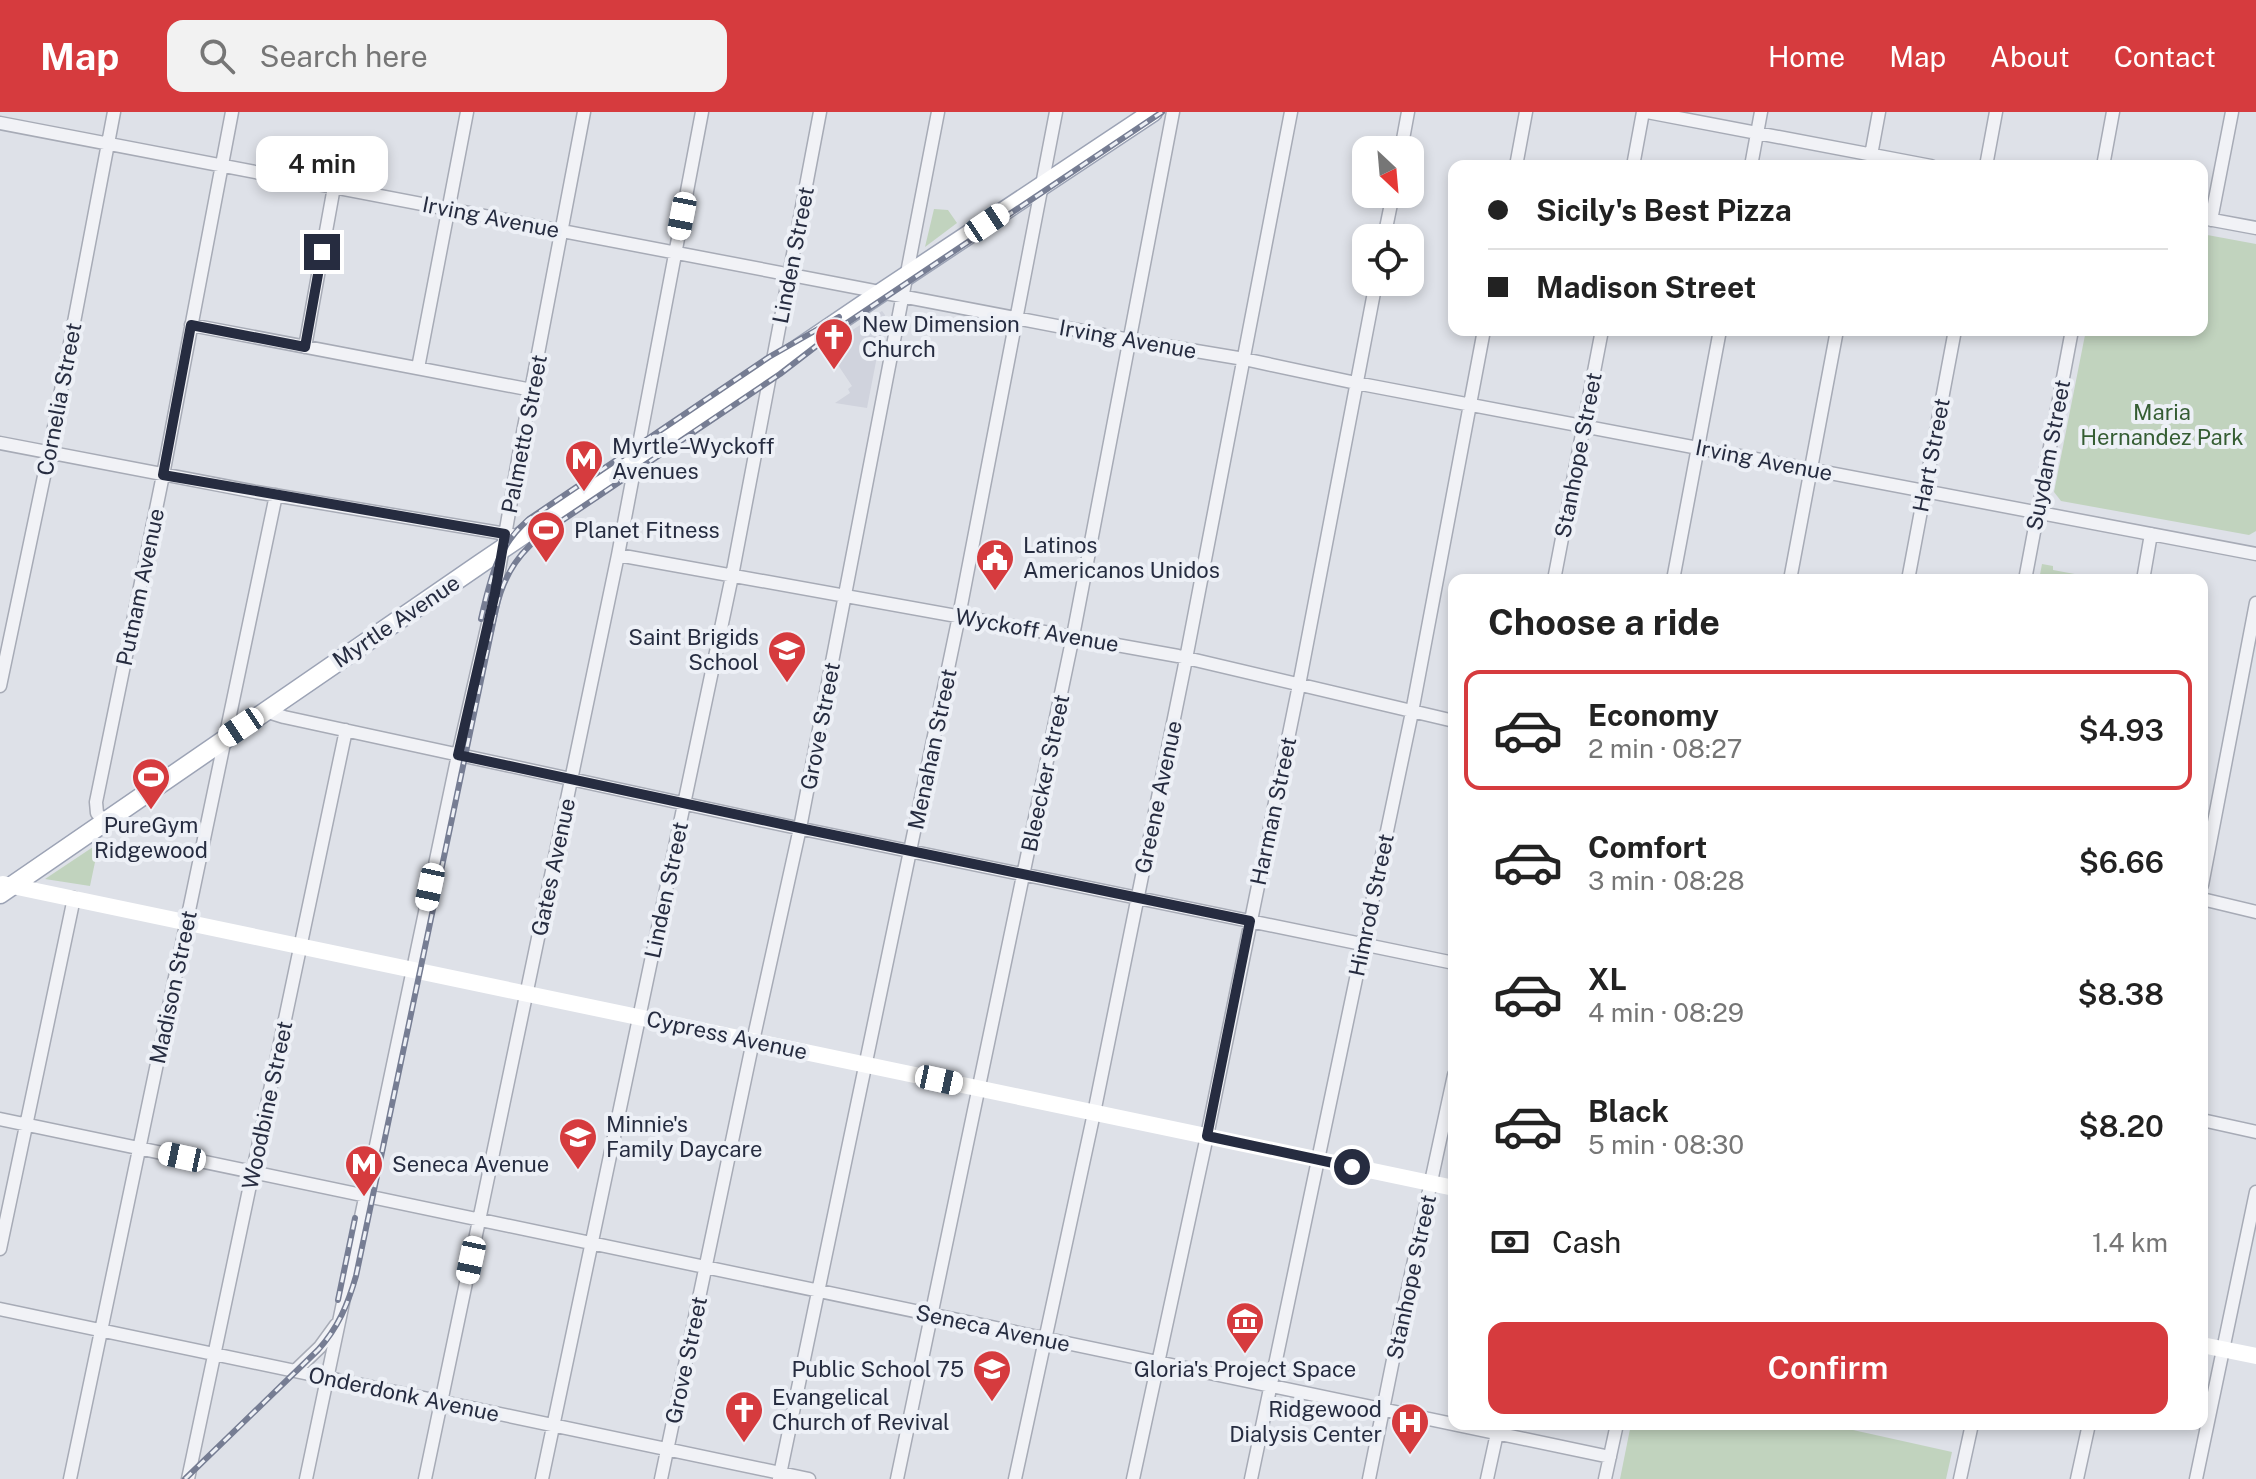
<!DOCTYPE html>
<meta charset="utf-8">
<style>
body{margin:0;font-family:"Public Sans",sans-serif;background:#f2f2f2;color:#222;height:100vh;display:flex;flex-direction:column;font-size:30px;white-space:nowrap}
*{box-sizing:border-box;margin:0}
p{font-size:26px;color:#767676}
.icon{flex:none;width:44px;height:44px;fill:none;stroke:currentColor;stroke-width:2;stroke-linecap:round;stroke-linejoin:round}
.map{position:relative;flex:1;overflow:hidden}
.sheet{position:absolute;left:1448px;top:462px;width:760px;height:856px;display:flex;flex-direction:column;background:#fff;border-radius:16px;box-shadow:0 4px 12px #0003}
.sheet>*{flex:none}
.guide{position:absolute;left:1448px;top:48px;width:760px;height:176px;border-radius:16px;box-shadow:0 4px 12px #0003;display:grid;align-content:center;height:176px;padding:0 40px;background:#fff}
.needle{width:52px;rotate:154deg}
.fabs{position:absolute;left:1352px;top:24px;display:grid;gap:16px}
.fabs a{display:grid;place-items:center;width:72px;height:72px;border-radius:16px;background:#fff;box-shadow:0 4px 12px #0003;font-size:40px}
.end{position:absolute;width:36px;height:36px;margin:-18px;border:10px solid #262c40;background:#fff;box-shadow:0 0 0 4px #fff}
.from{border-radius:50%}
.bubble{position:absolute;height:56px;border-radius:16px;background:#fff;box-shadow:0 4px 12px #0003;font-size:26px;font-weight:600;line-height:56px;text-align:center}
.car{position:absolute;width:24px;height:48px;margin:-24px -12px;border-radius:10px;box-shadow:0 0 6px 2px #0007;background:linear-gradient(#fff 24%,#345 0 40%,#fff 0 76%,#345 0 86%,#fff 0)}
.guide b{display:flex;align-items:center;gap:28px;height:76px;font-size:30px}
.guide b+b{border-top:2px solid #e0e0e0}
.guide i{width:20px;height:20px;background:#222}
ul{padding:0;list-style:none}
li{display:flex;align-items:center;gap:24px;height:120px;margin:0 16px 12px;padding:0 24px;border:4px solid transparent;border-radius:16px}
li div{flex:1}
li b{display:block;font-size:30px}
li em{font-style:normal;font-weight:600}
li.on{border-color:#d63b3e}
li>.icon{width:72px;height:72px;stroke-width:1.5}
h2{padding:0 40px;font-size:36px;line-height:96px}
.pay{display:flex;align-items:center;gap:20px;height:88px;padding:0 40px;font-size:30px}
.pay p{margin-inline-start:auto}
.primary-button{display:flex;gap:16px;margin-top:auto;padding:16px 40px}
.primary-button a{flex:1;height:92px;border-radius:16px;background:#d63b3e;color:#fff;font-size:32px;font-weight:600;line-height:92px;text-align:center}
header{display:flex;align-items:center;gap:48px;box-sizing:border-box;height:112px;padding:0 40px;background:#d63b3e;color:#fff}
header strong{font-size:38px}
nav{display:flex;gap:44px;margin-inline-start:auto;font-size:28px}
.search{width:560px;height:72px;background:#f2f2f2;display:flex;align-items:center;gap:20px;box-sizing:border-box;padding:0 28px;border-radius:16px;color:#767676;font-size:30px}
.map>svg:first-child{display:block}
.built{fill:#d0d3dd}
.green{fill:#c1d3be}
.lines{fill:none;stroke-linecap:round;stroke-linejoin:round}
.street-casing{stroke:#a7abb6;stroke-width:15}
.primary-casing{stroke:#9ca3b5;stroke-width:21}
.street{stroke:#f1f2f6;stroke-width:12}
.secondary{stroke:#fff;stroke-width:16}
.primary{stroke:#fff;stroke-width:18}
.rail-casing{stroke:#767d93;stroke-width:6}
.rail{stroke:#edf0f6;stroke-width:3;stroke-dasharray:9;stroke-linecap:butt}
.route{stroke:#262c40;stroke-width:10}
.labels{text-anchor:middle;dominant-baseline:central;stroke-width:8;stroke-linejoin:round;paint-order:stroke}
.street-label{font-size:22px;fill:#262c40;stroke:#edf0f6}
.poi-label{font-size:22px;fill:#262c40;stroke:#edf0f6;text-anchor:start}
.park-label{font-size:22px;fill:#355d33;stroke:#edf0f6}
</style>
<header>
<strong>Map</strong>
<div class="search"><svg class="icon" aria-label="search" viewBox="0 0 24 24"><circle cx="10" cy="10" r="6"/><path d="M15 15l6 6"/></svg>Search here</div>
<nav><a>Home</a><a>Map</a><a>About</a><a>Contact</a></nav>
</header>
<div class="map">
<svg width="2256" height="1367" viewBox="0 0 2256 1367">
<rect width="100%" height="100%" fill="#dee1e8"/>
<path class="built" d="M 882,199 L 885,203 L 867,296 L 835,291 L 850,281 L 848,277 L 852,274 L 826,235 Z"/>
<path class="green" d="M 934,97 L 948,98 L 957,111 L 925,135 Z
M 2202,122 L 2256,132 L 2256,419 L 2249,423 L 2061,389 L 2054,380 L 2086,218 L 2202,218 Z
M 2042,452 L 2053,454 L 2053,458 L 2107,468 L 2039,468 Z
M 99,731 L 90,774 L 45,767 Z
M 1631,1312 L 1826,1312 L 1952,1340 L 1946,1367 L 1620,1367 Z"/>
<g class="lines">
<defs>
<path id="street" d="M 1647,0 L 1931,54
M 0,11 L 1130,228 L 1244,247 L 1356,271 L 2256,442
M 1401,38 L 1408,0
M 1516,54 L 1526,0
M 1633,54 L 1643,0
M 1751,54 L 1761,0
M 1869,54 L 1879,0
M 1986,54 L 1996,0
M 2103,54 L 2113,0
M 2202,106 L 2256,116
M 2211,108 L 2232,0
M 1384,126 L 1393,82
M 191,213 L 532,278
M 305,235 L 334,75
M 418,256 L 467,0
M 0,331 L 256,380 L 512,423
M 618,443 L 1178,544 L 1454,609
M 1554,468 L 1602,218
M 1673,468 L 1720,218
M 1790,468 L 1837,218
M 1908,468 L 1955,218
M 2025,468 L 2072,218
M 2143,468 L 2151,422
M 0,574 L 51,331 L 114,0
M 265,599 L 284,605 L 788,714 L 1454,851
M 105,710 L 97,701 L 96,690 L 163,363 L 232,0
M 2202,773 L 2256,491
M 2202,787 L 2256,800
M 0,1007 L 1610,1345
M 2202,1008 L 2256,1020
M 0,1137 L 74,786
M 0,1197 L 809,1367
M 295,1259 L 320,1235 L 336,1213
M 70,1367 L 276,383
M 188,1367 L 346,618
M 306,1367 L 458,643 L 495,481 L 521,331 L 584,0
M 425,1367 L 618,443 L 702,0
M 542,1367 L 732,464 L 820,0
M 661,1367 L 753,929 L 800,716 L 938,0
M 779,1367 L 959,504 L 1056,0
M 897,1367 L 1073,524 L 1173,0
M 1015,1367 L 1094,1001 L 1184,557 L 1291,0
M 1133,1367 L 1207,1024 L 1299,573 L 1376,170
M 1251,1367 L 1412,600 L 1484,218
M 1369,1367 L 1398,1223 L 1454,963
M 1487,1367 L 1499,1312
M 1605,1367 L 1617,1312
M 1960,1367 L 1972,1312
M 2077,1367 L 2089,1312
M 2196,1367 L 2256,1080"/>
<path id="primary" d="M 0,782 L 480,452 L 867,190 L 1153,0"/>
</defs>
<use href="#street" class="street-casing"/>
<use href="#primary" class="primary-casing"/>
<use href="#street" class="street"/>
<path class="secondary" d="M 3,772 L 1454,1076
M 2202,1233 L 2256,1244"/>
<use href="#primary" class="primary"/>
<defs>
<path id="rail" d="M 481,507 C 490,468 497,434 529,407 L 769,245 L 839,205
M 338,1188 L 355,1106
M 185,1367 L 318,1238 C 338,1216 348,1192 356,1164 L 496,497 C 504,461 521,437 551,416 L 780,262 L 841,215 L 1162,0"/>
</defs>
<use href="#rail" class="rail-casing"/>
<use href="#rail" class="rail"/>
</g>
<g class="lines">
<path class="route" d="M 322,140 L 305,235 L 191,213 L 163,363 L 505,422 L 495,481 L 458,643 L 809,718 L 1250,809 L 1207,1024 L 1352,1055"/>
</g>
<defs>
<symbol id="church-pin" viewBox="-11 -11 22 30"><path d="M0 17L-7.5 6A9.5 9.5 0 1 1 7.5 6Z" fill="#d63b3e" stroke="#edf0f6"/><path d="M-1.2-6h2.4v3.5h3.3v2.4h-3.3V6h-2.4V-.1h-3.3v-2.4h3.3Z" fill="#fff"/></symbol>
<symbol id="metro-pin" viewBox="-11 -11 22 30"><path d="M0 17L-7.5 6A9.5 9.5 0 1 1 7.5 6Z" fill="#d63b3e" stroke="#edf0f6"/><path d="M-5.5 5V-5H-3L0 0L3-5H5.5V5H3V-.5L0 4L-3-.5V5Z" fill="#fff"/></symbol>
<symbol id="stadium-pin" viewBox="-11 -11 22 30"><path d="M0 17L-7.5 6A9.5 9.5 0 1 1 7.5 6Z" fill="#d63b3e" stroke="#edf0f6"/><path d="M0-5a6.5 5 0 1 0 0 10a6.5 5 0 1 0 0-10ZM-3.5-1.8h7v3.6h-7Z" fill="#fff"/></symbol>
<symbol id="civic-pin" viewBox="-11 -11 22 30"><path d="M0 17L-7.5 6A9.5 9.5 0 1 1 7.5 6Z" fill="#d63b3e" stroke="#edf0f6"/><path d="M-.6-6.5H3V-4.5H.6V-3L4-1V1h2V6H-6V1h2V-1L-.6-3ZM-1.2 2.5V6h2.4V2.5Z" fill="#fff"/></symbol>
<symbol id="school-pin" viewBox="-11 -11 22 30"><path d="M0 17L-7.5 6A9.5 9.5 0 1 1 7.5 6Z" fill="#d63b3e" stroke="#edf0f6"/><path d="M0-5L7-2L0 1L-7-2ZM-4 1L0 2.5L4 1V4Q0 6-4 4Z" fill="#fff"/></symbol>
<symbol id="museum-pin" viewBox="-11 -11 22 30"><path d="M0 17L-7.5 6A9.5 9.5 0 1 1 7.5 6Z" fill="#d63b3e" stroke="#edf0f6"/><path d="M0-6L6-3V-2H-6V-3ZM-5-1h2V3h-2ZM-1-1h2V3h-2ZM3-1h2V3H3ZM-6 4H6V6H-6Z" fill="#fff"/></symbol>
<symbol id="hospital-pin" viewBox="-11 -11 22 30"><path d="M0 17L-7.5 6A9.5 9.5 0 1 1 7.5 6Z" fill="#d63b3e" stroke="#edf0f6"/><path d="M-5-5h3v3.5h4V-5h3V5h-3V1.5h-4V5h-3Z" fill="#fff"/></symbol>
</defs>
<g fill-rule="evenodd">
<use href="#church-pin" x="812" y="203" width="44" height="60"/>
<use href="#metro-pin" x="562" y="325" width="44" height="60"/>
<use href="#stadium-pin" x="524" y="396" width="44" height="60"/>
<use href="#civic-pin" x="973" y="424" width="44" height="60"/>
<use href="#school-pin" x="765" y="516" width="44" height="60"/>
<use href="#stadium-pin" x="129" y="643" width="44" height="60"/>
<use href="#school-pin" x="556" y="1003" width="44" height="60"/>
<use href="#metro-pin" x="342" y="1030" width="44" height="60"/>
<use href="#museum-pin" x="1223" y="1187" width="44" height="60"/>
<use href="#school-pin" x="970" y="1235" width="44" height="60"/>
<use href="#church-pin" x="722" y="1276" width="44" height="60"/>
<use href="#hospital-pin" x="1388" y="1288" width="44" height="60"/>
</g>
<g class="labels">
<g class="street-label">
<text transform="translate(491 105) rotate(11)">Irving Avenue</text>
<text transform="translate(793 143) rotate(-79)">Linden Street</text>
<text transform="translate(1128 227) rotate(10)">Irving Avenue</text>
<text transform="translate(59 287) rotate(-79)">Cornelia Street</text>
<text transform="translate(524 322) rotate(-79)">Palmetto Street</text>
<text transform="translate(1578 343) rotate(-79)">Stanhope Street</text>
<text transform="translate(1931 343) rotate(-79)">Hart Street</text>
<text transform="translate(2048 343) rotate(-79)">Suydam Street</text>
<text transform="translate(1764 348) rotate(11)">Irving Avenue</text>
<text transform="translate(140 475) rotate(-78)">Putnam Avenue</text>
<text transform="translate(396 509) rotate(-34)">Myrtle Avenue</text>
<text transform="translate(1037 518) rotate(10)">Wyckoff Avenue</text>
<text transform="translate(820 614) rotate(-79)">Grove Street</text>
<text transform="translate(932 637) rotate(-78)">Menahan Street</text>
<text transform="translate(1045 661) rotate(-78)">Bleecker Street</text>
<text transform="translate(1158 685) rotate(-78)">Greene Avenue</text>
<text transform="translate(1273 699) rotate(-78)">Harman Street</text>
<text transform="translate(553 755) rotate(-78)">Gates Avenue</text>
<text transform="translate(666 778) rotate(-78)">Linden Street</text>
<text transform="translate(1371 793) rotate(-78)">Himrod Street</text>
<text transform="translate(173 875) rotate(-78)">Madison Street</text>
<text transform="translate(727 923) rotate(12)">Cypress Avenue</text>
<text transform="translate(267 993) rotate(-78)">Woodbine Street</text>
<text transform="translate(1411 1165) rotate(-78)">Stanhope Street</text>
<text transform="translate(993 1216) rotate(12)">Seneca Avenue</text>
<text transform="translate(686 1248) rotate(-78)">Grove Street</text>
<text transform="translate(404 1282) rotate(12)">Onderdonk Avenue</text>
</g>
<g class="poi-label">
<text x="862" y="212">New Dimension<tspan x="862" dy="25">Church</tspan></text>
<text x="612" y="334">Myrtle–Wyckoff<tspan x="612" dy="25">Avenues</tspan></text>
<text x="574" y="418">Planet Fitness</text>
<text x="1023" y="433">Latinos<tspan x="1023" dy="25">Americanos Unidos</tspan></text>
<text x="759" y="525" text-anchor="end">Saint Brigids<tspan x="759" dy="25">School</tspan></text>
<text x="151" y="713" text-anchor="middle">PureGym<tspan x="151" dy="25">Ridgewood</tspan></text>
<text x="606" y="1012">Minnie's<tspan x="606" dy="25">Family Daycare</tspan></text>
<text x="392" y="1052">Seneca Avenue</text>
<text x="964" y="1257" text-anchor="end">Public School 75</text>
<text x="1245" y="1257" text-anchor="middle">Gloria's Project Space</text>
<text x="772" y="1285">Evangelical<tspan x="772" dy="25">Church of Revival</tspan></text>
<text x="1382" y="1297" text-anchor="end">Ridgewood<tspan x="1382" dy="25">Dialysis Center</tspan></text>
</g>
<g class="park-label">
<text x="2162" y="300">Maria<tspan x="2162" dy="25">Hernandez Park</tspan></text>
</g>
</g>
</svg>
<div class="fabs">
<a><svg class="needle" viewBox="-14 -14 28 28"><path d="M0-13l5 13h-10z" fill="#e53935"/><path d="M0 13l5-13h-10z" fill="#767676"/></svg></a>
<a><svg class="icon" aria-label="locate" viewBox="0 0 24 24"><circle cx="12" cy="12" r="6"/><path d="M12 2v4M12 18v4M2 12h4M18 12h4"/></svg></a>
</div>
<i class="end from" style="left:1352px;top:1055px"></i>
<i class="end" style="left:322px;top:140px"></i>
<div class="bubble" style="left:256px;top:24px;width:132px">4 min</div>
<i class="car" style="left:682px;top:104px;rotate:191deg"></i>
<i class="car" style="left:987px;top:111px;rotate:56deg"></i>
<i class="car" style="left:241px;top:615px;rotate:236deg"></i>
<i class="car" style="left:430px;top:775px;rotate:192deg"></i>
<i class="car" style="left:939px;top:968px;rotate:102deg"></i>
<i class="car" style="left:182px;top:1045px;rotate:282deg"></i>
<i class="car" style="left:471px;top:1148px;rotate:192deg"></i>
<div class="guide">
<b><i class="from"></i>Sicily's Best Pizza</b>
<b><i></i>Madison Street</b>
</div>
<section class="sheet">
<h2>Choose a ride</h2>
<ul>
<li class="on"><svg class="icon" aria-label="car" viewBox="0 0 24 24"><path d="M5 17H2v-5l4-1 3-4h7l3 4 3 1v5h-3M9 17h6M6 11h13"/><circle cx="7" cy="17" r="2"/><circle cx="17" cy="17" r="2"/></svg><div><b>Economy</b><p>2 min · 08:27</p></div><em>$4.93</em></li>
<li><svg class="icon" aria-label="car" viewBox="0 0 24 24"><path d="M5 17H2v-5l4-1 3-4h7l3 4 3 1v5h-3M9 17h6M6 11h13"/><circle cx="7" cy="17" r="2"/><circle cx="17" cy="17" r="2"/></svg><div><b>Comfort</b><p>3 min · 08:28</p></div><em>$6.66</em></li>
<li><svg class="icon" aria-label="car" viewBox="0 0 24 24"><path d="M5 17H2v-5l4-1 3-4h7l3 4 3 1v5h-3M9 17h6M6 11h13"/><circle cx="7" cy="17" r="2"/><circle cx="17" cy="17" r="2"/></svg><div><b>XL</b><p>4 min · 08:29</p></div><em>$8.38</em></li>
<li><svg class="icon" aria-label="car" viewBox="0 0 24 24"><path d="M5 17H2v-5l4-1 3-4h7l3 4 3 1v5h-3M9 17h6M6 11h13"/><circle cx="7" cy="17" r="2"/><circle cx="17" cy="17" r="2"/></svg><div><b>Black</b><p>5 min · 08:30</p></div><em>$8.20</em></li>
</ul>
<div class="pay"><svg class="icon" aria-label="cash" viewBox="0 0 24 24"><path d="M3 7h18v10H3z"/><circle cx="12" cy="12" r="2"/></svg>Cash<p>1.4 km</p></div>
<div class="primary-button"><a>Confirm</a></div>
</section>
</div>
